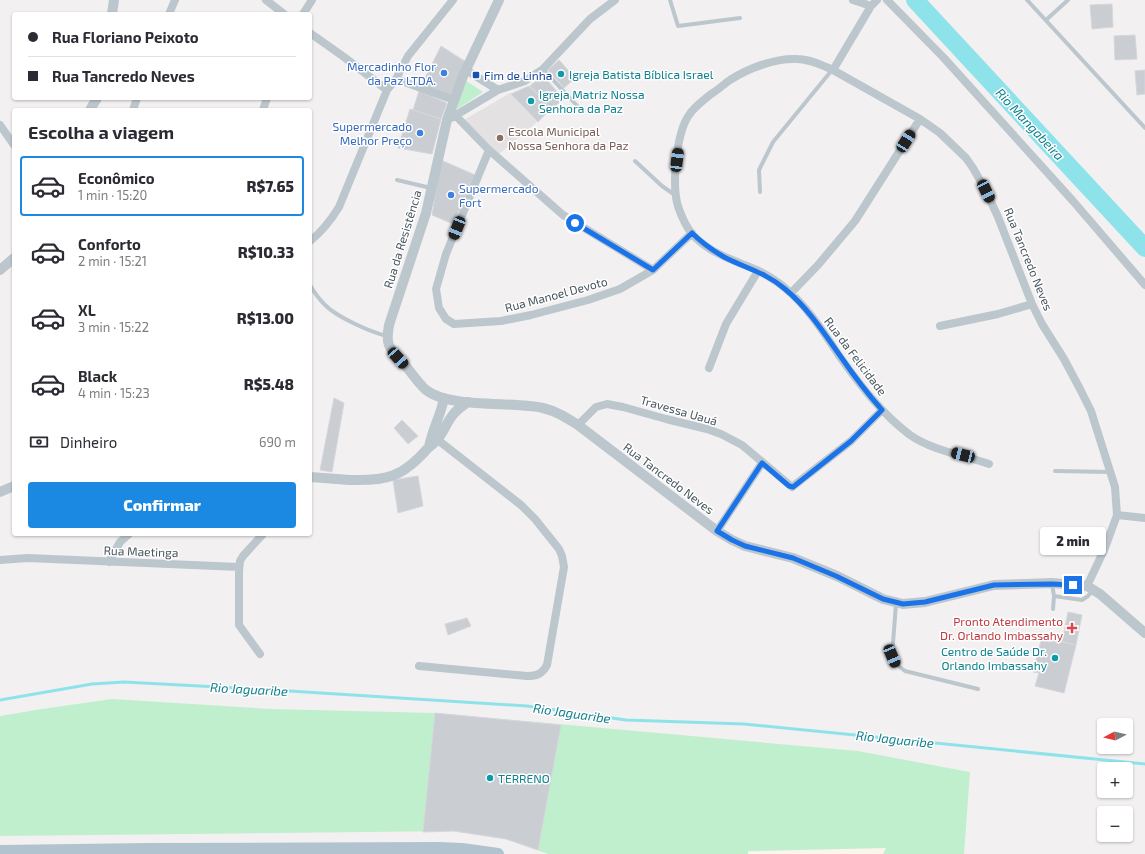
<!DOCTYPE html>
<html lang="pt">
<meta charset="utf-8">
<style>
body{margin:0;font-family:"Exo 2",sans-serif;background:#f2f2f3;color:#2b2b33;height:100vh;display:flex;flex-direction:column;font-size:15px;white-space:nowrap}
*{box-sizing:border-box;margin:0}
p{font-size:13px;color:#7c7c81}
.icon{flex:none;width:22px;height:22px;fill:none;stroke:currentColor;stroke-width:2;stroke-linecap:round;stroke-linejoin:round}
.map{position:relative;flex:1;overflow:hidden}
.sheet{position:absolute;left:12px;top:108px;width:300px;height:428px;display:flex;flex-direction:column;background:#fff;border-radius:4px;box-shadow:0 1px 3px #0004}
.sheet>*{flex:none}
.top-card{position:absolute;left:12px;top:12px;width:300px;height:88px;border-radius:4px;box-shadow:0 1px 3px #0004;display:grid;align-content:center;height:88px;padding:0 16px;background:#fff}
.needle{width:26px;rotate:263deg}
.tools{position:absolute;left:1097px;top:718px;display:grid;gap:8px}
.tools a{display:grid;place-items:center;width:36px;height:36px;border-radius:4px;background:#fff;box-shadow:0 1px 3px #0004;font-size:20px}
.end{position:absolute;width:18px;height:18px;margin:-9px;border:5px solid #1a73e8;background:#fff;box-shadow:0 0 0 2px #fff}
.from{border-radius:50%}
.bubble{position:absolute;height:28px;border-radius:4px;background:#fff;box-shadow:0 1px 3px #0004;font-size:13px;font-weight:800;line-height:28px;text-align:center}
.car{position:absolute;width:12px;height:24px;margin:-12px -6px;border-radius:5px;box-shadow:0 0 3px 1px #0007;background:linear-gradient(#222 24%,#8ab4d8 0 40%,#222 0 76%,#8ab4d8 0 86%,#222 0)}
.top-card b{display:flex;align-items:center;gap:14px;height:38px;font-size:15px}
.top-card b+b{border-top:1px solid #e1e1e2}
.top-card i{width:10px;height:10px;background:#2b2b33}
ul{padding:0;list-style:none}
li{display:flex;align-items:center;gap:12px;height:60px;margin:0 8px 6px;padding:0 8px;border:2px solid transparent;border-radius:4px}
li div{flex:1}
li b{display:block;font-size:15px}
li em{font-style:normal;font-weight:800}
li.on{border-color:#1b89e2}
li>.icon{width:36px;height:36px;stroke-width:1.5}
h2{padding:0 16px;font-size:18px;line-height:48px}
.pay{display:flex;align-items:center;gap:10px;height:44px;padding:0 16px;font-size:15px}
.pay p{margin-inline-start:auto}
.action{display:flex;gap:8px;margin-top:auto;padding:8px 16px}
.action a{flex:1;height:46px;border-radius:4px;background:#1b89e2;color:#fff;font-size:16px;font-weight:800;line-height:46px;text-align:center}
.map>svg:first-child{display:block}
.commercial{fill:#fcf5eb}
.education{fill:#e4e1e3}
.green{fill:#c0efcd}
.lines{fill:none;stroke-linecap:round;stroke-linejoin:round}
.stream{stroke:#8ee3eb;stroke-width:3}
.river{stroke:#8ee3eb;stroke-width:18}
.building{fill:#caced3;stroke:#d4d7dc}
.service{stroke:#bcc6cd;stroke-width:4}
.minor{stroke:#bcc6cd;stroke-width:8}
.tertiary{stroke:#bcc6cd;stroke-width:10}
.primary{stroke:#b0c3ce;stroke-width:12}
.route{stroke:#1a73e8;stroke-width:5}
.shop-dot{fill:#3f7fe0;stroke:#fff;stroke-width:1.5}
.culture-dot{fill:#0f9aa8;stroke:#fff;stroke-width:1.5}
.transit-dot{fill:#1a4fb4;stroke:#fff;stroke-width:1.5}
.education-dot{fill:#8d6e63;stroke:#fff;stroke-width:1.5}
.health-dot{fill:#e0444e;stroke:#fff;stroke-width:1.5}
.labels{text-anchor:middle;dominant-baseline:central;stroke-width:3;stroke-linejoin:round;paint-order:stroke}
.shop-label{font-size:12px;fill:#366cbe;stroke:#fff;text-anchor:end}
.culture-label{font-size:12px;fill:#0d838f;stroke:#fff;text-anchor:start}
.transit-label{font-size:12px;fill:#164399;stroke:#fff;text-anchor:start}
.education-label{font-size:12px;fill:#785e54;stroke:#fff;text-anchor:start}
.street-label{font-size:12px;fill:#48565e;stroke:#fff}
.health-label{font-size:12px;fill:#be3a42;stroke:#fff;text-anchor:end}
.water-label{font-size:13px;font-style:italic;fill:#0f808c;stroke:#fff}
</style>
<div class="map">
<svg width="1145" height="854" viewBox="0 0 1145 854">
<rect width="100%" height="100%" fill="#f3f0f1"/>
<path class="commercial" d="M 886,848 L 883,854 L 748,854 L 748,852 Z"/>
<path class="education" d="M 510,93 L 537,122 L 499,154 L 464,120 Z"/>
<path class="green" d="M 465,80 L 483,92 L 453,112 Z
M 112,699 L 270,709 L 435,713 L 858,751 L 970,772 L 964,854 L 883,854 L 886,848 L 748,851 L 748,854 L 548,854 L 506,839 L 454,831 L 0,836 L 0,716 L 42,709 Z"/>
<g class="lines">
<path class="stream" d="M 0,700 L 92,684 L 124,682 L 274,690 L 527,706 L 626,720 L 744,724 L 1145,764"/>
<path class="river" d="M 915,0 L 1145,248"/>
</g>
<path class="building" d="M 1112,4 L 1113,27 L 1092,29 L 1090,5 Z
M 1135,35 L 1137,59 L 1115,60 L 1114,36 Z
M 441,46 L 466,62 L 450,98 L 422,84 Z
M 559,60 L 575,78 L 564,88 L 548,70 Z
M 1145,70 L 1145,94 L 1137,95 L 1135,71 Z
M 543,75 L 563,99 L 552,109 L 530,86 Z
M 529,86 L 551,108 L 538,122 L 511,94 Z
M 419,91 L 447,103 L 441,119 L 413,110 Z
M 410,109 L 441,119 L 432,154 L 398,148 Z
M 441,160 L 475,175 L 453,224 L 432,215 Z
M 334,398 L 344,403 L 332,472 L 320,470 Z
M 402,420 L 418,436 L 408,444 L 394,428 Z
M 418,476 L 423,506 L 398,513 L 393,480 Z
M 1068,612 L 1082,615 L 1076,645 L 1062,642 Z
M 467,618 L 471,626 L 448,635 L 445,624 Z
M 1042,637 L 1076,645 L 1064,693 L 1035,686 L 1039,673 L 1033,672 Z
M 435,713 L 561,725 L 538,850 L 506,839 L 454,831 L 423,832 Z"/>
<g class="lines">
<path class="service" d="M 670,0 L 678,26 L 740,18
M 1027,0 L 1145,128
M 1046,20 L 1068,0
M 543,69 L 580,109
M 635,161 L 662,186 L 675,195
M 397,180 L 431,188
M 760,192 L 759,170 L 773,142 L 832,70
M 310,285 C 314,292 319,299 325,305 C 337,317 370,332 387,336
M 1055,471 L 1111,472
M 1052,584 L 1054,596 L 1053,609
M 1054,596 L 1082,600 L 1088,596 L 1093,590
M 896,604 L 892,656 L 896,664 L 905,671 L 978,689"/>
<path class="minor" d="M 266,0 L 284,14
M 853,0 L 871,6
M 887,0 L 943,57 L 1073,201 L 1145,285
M 169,14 L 175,0
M 303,14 L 312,0
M 310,33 L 344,57 L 387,90
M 833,70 L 871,6 L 877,0
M 396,79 L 454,100
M 498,90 L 525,81 L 543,69 L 590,19 L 615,0
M 133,110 L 137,98
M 263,110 L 267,98
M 455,115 L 489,150 L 563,215 L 653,270
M 451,118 L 498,90 L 466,70
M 0,125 L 14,145
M 489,150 L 446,254 L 436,289 L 439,308 L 446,319 L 454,324 L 501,321 L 531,315 L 588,300 L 620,289 L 653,270 L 692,233
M 310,241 C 323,231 331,220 339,207 L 387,90 L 396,79 L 408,56 L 453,0
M 791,293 L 818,265 L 855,221 L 920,119
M 940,326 L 998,314 L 1032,304
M 709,368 L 726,324 L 758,271
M 578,425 L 596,407 L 607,404 L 623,407 L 666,419 L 707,429 L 721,434 L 742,445 L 792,487 L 851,441 L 882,410
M 989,464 C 963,455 933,451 910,435 C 882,414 860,385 840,357 C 824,333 808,307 785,288 C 777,281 767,275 757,270 C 731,259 698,250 685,223 C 681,215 677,206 676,197 C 673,176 677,132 689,115 C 695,106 703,101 711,94 C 718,90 724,84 730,80 C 749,68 775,58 797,59 C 809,59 822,65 833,70 L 920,119 L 940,133 L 966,158 L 973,168 L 986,191 L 998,217 L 1032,304 L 1042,324 L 1064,359 L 1080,389 L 1091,411 L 1115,487 L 1117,515 L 1105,548 L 1087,586
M 1117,515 L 1145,518
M 717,531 L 762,463
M 0,560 L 28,558 L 239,567
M 109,562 L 120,542 L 129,534
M 260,654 L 239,625 L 239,572 L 240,561 L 243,556 L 263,534
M 419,666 L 527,676 C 537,676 542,674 547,665 L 564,567 L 562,556 L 559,549 L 535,519 L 521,505 L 434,437"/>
<path class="tertiary" d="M 499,0 L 463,76 L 447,120 L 426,213 L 389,325 C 385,347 390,348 404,364 C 411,372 418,383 426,390 C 450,409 512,401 543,408 C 556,411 567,418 578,425 L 717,531 L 732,540 L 745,546 L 793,558 L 837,576 L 883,599 L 903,604 L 925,602 L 994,585 L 1052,583 L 1087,586 L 1100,594 L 1145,633
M 112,14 L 114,0
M 90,110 L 97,98
M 0,270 L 14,258
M 429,447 C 432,430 441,415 444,398
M 310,477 C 323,478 337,479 350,480 C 387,481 403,477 428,448 C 431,445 435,443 437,440 C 443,433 446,424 452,416 C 456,410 462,406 468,402
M 0,492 L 14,486"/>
<path class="primary" d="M 0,851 L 148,849 L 439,848 L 462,849 L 498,854"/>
</g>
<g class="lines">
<path class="route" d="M 575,223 L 653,270 L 692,233 C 701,242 712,250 724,257 C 745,268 765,272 785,289 C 808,308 824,333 841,357 C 854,376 867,393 882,410 L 851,441 L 793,487 L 789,486 L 762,463 L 717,531 L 732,540 L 745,546 L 793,558 L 836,576 L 883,599 L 903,604 L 925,602 L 994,585 L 1052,584 L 1073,585"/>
</g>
<g class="shop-dot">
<circle cx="444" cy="73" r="4"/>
<circle cx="420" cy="133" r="4"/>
<circle cx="451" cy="195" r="4"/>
</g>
<g class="culture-dot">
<circle cx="561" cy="74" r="4"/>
<circle cx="531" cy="101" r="4"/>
<circle cx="1055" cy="658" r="4"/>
<circle cx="490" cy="778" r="4"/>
</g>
<rect class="transit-dot" x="472" y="71" width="8" height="8" rx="2"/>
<circle class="education-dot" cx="500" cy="138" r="4"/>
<path class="health-dot" d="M1070 622h4v4h4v4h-4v4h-4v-4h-4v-4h4z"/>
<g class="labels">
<g class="shop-label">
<text x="436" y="66">Mercadinho Flor<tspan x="436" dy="14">da Paz LTDA.</tspan></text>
<text x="412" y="126">Supermercado<tspan x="412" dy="14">Melhor Preço</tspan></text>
<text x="459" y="188" text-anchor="start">Supermercado<tspan x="459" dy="14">Fort</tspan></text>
</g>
<g class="culture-label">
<text x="569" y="74">Igreja Batista Bíblica Israel</text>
<text x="539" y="94">Igreja Matriz Nossa<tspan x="539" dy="14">Senhora da Paz</tspan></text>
<text x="1047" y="651" text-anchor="end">Centro de Saúde Dr.<tspan x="1047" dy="14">Orlando Imbassahy</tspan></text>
<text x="498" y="778">TERRENO</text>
</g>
<g class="transit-label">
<text x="484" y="75">Fim de Linha</text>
</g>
<g class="education-label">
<text x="508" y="131">Escola Municipal<tspan x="508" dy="14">Nossa Senhora da Paz</tspan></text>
</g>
<g class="street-label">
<text transform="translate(402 239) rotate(-73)">Rua da Resistência</text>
<text transform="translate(1029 259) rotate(68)">Rua Tancredo Neves</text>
<text transform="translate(556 294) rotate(-15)">Rua Manoel Devoto</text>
<text transform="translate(856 356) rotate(53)">Rua da Felicidade</text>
<text transform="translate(679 410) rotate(16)">Travessa Uauá</text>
<text transform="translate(669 478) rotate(37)">Rua Tancredo Neves</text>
<text transform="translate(141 551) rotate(2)">Rua Maetinga</text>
</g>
<g class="health-label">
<text x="1063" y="621">Pronto Atendimento<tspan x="1063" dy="14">Dr. Orlando Imbassahy</tspan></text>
</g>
<g class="water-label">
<text transform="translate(1030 124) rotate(47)">Rio Mangabeira</text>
<text transform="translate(249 689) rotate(3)">Rio Jaguaribe</text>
<text transform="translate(572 713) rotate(8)">Rio Jaguaribe</text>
<text transform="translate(895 739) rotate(6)">Rio Jaguaribe</text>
</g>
</g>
</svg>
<div class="tools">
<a><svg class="needle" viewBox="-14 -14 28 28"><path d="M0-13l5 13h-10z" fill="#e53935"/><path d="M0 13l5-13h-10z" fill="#7c7c81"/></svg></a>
<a>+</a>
<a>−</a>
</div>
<i class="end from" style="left:575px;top:223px"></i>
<i class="end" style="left:1073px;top:585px"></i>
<div class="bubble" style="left:1040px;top:527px;width:66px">2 min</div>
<i class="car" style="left:906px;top:141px;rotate:32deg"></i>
<i class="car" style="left:677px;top:160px;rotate:7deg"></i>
<i class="car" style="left:986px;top:191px;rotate:154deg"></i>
<i class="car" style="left:457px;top:228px;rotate:202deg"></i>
<i class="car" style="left:398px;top:358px;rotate:138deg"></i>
<i class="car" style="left:963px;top:455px;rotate:284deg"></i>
<i class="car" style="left:892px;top:656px;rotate:157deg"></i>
<div class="top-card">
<b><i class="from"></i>Rua Floriano Peixoto</b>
<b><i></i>Rua Tancredo Neves</b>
</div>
<section class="sheet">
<h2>Escolha a viagem</h2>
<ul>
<li class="on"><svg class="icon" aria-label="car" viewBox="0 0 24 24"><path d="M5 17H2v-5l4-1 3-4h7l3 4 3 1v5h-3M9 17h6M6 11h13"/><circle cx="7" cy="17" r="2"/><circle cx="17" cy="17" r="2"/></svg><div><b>Econômico</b><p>1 min · 15:20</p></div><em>R$7.65</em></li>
<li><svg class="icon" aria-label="car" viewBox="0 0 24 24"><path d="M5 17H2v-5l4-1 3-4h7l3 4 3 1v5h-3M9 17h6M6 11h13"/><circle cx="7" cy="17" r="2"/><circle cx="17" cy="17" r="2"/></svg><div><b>Conforto</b><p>2 min · 15:21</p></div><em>R$10.33</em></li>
<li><svg class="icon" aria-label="car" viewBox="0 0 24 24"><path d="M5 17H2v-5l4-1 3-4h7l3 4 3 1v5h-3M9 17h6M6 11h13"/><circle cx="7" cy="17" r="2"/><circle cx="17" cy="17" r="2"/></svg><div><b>XL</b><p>3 min · 15:22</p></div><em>R$13.00</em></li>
<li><svg class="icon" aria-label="car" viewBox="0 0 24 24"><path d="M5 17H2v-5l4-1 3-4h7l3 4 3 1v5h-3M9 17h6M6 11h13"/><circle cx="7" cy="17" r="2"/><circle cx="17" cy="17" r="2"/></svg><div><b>Black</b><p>4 min · 15:23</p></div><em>R$5.48</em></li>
</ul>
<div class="pay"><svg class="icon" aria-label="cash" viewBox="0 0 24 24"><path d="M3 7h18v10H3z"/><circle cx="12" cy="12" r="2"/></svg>Dinheiro<p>690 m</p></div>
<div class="action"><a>Confirmar</a></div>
</section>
</div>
